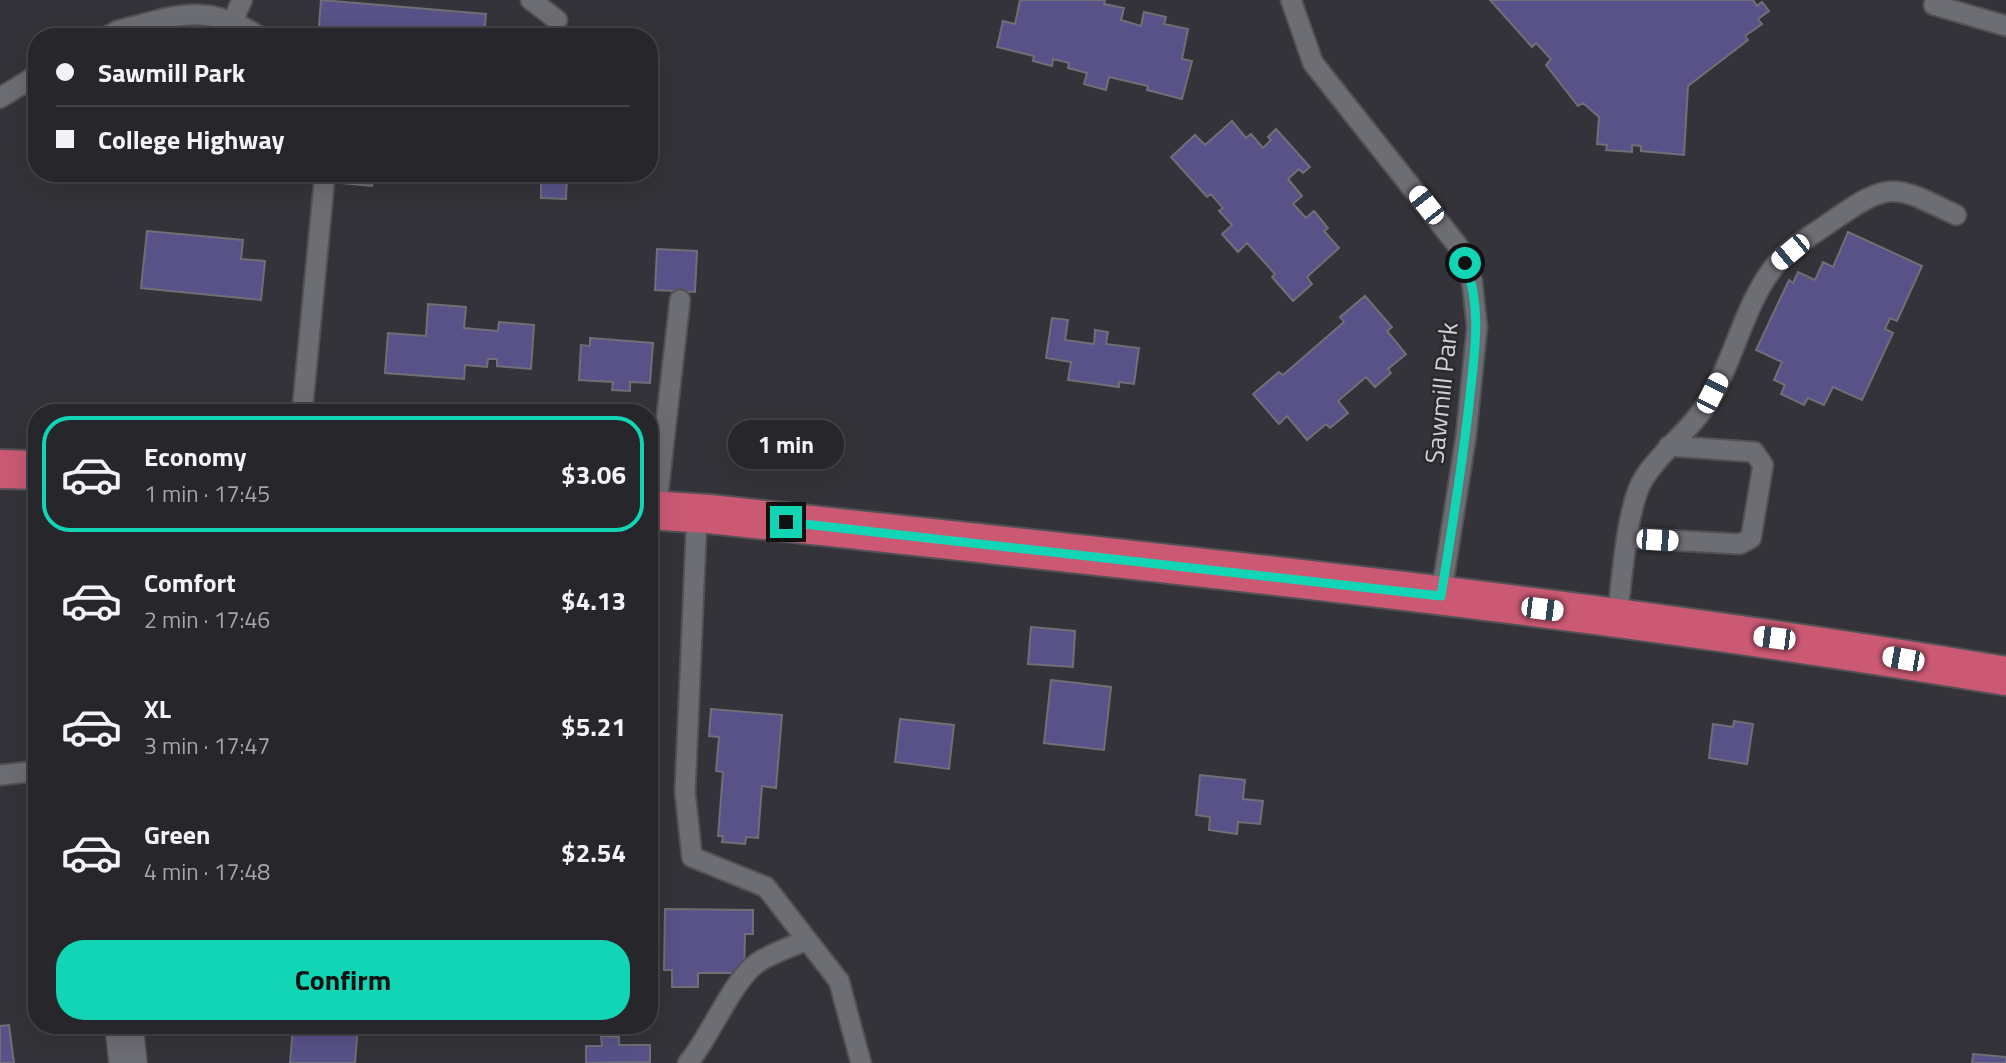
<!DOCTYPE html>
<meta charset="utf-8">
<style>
body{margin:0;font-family:"Titillium Web",sans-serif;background:#2e2e33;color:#f1f3f6;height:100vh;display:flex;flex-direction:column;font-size:26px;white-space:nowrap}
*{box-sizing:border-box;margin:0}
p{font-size:23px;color:#a4a5a9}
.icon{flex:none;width:38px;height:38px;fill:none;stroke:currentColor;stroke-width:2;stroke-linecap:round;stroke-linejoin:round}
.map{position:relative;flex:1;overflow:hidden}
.details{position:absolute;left:28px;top:404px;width:630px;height:630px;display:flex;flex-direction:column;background:#26262b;border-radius:28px;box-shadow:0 7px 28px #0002,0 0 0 2px #424347}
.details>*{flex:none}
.top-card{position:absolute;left:28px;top:28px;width:630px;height:154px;border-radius:28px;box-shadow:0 7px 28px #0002,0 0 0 2px #424347;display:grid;align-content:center;height:154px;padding:0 28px;background:#26262b}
.end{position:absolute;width:32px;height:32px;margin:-16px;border:9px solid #11d5b4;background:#111;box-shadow:0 0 0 4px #111}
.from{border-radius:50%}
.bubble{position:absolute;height:49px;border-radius:24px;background:#26262b;box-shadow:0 7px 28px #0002,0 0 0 2px #424347;font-size:23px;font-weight:700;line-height:49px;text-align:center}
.car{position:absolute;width:21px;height:42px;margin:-21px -10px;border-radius:9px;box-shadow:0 0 5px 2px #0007;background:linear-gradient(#fff 24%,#345 0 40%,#fff 0 76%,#345 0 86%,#fff 0)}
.top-card b{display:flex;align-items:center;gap:24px;height:66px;font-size:26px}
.top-card b+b{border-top:2px solid #424347}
.top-card i{width:18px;height:18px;background:#f1f3f6}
ul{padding:12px 0 0;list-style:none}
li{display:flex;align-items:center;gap:21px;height:116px;margin:0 14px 10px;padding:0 14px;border:4px solid transparent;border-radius:28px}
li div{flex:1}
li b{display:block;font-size:26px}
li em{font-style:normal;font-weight:700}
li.on{border-color:#11d5b4}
li>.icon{width:63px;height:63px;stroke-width:1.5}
.action{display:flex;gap:14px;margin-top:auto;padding:14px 28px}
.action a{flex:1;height:80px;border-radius:28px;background:#11d5b4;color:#111;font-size:28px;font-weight:700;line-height:80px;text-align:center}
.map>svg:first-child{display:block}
.building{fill:#585288;stroke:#6f6f76;stroke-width:2}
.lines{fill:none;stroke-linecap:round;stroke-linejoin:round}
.lane-casing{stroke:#525256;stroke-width:23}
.street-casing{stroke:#525256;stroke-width:40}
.highway-casing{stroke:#525256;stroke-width:42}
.lane{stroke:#6d6d74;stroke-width:19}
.street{stroke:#6d6d74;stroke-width:37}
.highway{stroke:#cb5974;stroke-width:38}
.route{stroke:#11d5b4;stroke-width:9}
.labels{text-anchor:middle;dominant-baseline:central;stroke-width:5;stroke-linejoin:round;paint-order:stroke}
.street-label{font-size:26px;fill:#d1d1d5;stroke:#29292f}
</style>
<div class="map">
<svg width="2006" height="1063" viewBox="0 0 2006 1063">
<rect width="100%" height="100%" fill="#333339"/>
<path class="building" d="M 321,0 L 486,14 L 484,37 L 318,37 Z
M 1020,0 L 1105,0 L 1104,4 L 1124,8 L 1121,20 L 1141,26 L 1144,12 L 1166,17 L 1164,24 L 1188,29 L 1182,59 L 1192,61 L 1182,99 L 1147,90 L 1148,86 L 1109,77 L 1106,90 L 1084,84 L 1087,73 L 1068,68 L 1069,63 L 1053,59 L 1052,66 L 1033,61 L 1034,56 L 997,47 L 1003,21 L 1015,24 Z
M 1490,0 L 1753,0 L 1757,6 L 1762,2 L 1769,11 L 1758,19 L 1762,24 L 1745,36 L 1748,40 L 1688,86 L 1684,155 L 1641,151 L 1641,146 L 1632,145 L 1632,152 L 1606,150 L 1607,145 L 1597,144 L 1599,117 L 1583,103 L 1578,106 L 1546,65 L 1551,59 L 1536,43 L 1532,47 Z
M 1232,121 L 1246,138 L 1251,134 L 1263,148 L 1271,140 L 1268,137 L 1276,129 L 1310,167 L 1303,173 L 1299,169 L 1288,179 L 1302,196 L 1293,204 L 1306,218 L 1314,211 L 1328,228 L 1324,231 L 1339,248 L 1307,277 L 1312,284 L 1293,301 L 1272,277 L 1275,274 L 1247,243 L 1238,252 L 1222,234 L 1232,225 L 1219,211 L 1223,208 L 1211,194 L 1207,197 L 1171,157 L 1195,135 L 1205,145 Z
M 344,173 L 374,173 L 372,186 L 342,183 Z
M 541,176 L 567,176 L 566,199 L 541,198 Z
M 147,231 L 243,240 L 241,259 L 265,261 L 261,300 L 141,288 Z
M 1848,232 L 1922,266 L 1897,321 L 1890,318 L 1885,329 L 1893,333 L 1862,400 L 1833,387 L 1824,405 L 1808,398 L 1804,405 L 1781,394 L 1785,385 L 1774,380 L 1782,362 L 1756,350 L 1789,280 L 1793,283 L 1798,272 L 1815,280 L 1823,262 L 1833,267 Z
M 657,249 L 697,251 L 695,292 L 655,290 Z
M 1365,296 L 1392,327 L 1387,331 L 1406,354 L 1388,369 L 1391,373 L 1375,387 L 1366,377 L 1338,401 L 1348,413 L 1330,428 L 1326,424 L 1307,440 L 1287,416 L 1279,424 L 1253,394 L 1279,372 L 1283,375 L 1344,322 L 1340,317 Z
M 428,304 L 466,307 L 464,328 L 498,331 L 499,322 L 534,325 L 531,369 L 497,366 L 497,359 L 488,359 L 487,367 L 465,365 L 464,379 L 385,373 L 388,333 L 426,336 Z
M 1052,318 L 1068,320 L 1065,340 L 1094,344 L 1095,330 L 1108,332 L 1106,344 L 1139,348 L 1134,384 L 1119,382 L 1119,387 L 1068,380 L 1071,362 L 1046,358 Z
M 590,338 L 653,343 L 650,383 L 630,382 L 630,391 L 612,390 L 613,382 L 579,380 L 581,345 L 590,346 Z
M 1031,627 L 1075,631 L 1073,667 L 1028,664 Z
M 1051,680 L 1111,687 L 1104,750 L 1044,743 Z
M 711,709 L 782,715 L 776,788 L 762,786 L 758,838 L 746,837 L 745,844 L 722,842 L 723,836 L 718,836 L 723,772 L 716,771 L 719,737 L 709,736 Z
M 900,719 L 954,725 L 949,769 L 895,762 Z
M 1734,721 L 1753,724 L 1747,764 L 1709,758 L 1713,724 L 1733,727 Z
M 1200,775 L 1245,780 L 1243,799 L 1263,801 L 1260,824 L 1238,822 L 1237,834 L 1209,830 L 1210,817 L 1196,815 Z
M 665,909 L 753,910 L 753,934 L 745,934 L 744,973 L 698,973 L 698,987 L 672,987 L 672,970 L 664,970 Z
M 9,1025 L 14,1063 L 0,1063 L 0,1026 Z
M 293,1026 L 358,1026 L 355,1063 L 290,1063 Z
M 601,1036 L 619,1037 L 619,1045 L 650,1045 L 650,1062 L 586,1063 L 586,1046 L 602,1046 Z
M 1973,1054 L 2006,1057 L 2006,1063 L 1972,1063 Z"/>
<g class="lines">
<defs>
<path id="lane" d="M 531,0 L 557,20
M 1291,0 L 1313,63 L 1458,246 L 1472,281 L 1477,327 L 1466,436 L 1441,596
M 1934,5 L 2006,26
M 233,21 L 242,0
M 106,37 L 117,31 C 175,16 206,1 260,37
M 0,98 L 37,75
M 302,413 L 325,173
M 656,511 L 680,300
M 697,513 L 685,792 L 692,857 L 766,887 L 839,981 L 861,1063
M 1629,538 L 1740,544 L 1751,538 L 1763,465 L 1754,452 L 1669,446
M 1617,618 C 1622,583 1626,506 1644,478 C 1661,451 1689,432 1706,405 C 1735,361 1743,304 1777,263 C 1792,246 1814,234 1832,221 C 1891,180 1894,185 1956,215
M 0,775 L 37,771
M 688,1063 C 710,1037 732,981 757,963 C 772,953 791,947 807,940"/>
<path id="street" d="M 124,1026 L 128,1063"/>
<path id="highway" d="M 0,469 L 37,470
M 649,510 L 709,514 C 1142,561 1576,604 2006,676"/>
</defs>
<use href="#lane" class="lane-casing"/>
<use href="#street" class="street-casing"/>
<use href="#highway" class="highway-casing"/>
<use href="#lane" class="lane"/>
<use href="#street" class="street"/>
<use href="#highway" class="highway"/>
</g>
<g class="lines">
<path class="route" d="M 786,522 L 1441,596 C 1452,529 1463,462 1470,395 C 1475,350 1482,306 1465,263"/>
</g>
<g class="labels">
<g class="street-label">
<text transform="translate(1441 393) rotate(-84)">Sawmill Park</text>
</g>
</g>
</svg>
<i class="end from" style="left:1465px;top:263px"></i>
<i class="end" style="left:786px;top:522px"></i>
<div class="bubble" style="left:728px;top:420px;width:116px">1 min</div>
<i class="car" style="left:1426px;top:205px;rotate:322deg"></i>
<i class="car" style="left:1790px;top:252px;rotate:230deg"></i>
<i class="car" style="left:1712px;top:393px;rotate:27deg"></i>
<i class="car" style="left:1657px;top:540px;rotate:93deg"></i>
<i class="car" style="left:1542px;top:609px;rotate:97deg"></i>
<i class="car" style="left:1774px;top:638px;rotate:277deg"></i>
<i class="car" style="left:1903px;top:659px;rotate:280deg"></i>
<div class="top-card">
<b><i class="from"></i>Sawmill Park</b>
<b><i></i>College Highway</b>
</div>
<section class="details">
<ul>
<li class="on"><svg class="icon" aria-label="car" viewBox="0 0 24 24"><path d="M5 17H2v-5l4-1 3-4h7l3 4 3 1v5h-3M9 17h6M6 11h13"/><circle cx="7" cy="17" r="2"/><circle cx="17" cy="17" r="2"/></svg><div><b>Economy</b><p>1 min · 17:45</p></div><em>$3.06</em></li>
<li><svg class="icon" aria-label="car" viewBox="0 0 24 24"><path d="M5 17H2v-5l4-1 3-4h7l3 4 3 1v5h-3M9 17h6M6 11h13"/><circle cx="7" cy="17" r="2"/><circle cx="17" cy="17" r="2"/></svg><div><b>Comfort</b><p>2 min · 17:46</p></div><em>$4.13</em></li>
<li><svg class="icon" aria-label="car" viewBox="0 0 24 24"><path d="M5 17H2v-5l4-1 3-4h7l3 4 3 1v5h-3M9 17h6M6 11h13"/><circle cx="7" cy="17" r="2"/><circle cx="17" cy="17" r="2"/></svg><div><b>XL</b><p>3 min · 17:47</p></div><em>$5.21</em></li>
<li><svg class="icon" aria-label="car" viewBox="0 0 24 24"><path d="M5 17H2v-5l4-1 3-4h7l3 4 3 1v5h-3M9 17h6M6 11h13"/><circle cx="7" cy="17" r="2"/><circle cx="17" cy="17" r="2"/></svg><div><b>Green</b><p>4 min · 17:48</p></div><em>$2.54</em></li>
</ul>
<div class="action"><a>Confirm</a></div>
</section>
</div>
